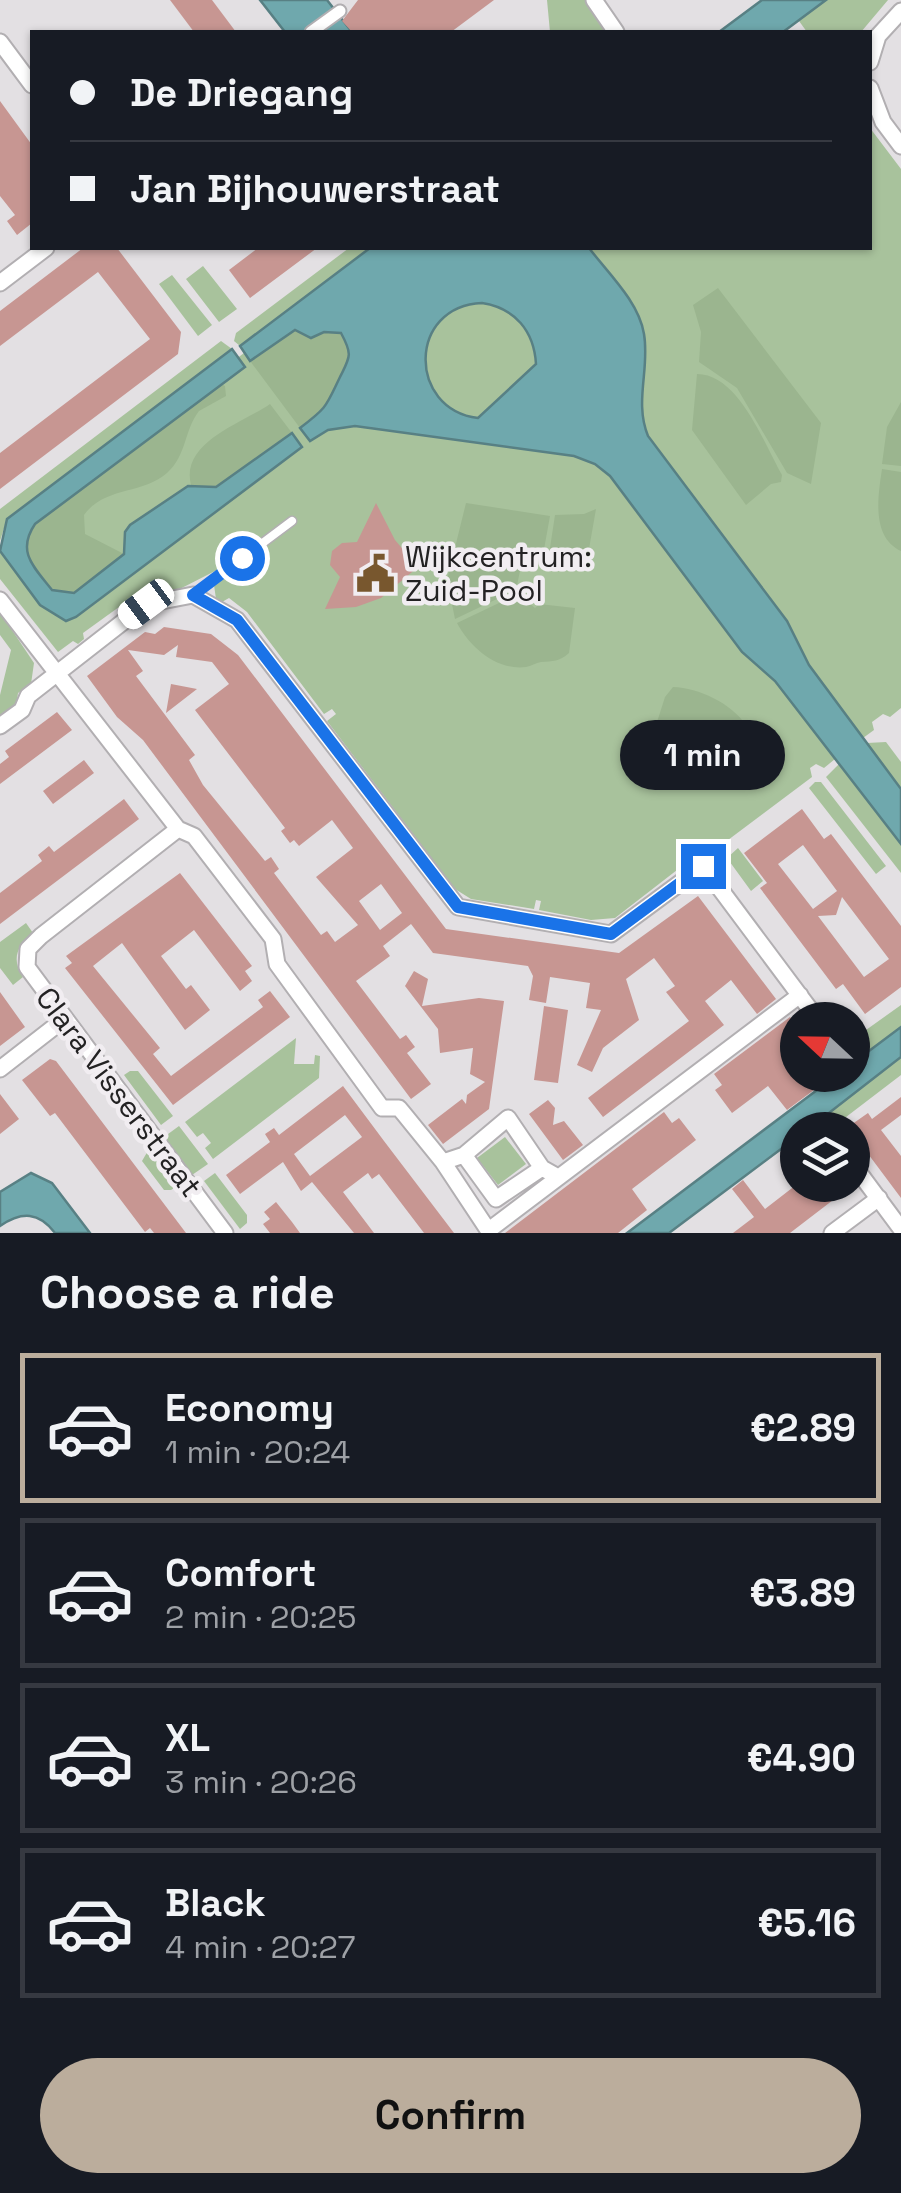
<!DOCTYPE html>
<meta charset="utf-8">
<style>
body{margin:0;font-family:"Space Grotesk",sans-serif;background:#20242c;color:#f1f3f6;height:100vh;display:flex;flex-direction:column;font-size:38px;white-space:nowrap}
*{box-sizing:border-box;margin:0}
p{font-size:32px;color:#9ea1a6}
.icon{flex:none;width:55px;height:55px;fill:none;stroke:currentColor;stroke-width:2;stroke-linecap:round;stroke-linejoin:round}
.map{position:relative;height:1233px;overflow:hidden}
.sheet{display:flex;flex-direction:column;background:#171b24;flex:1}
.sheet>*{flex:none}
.banner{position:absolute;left:30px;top:30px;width:842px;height:220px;border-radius:0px;box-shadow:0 2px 8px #0004;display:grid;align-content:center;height:220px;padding:0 40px;background:#171b24}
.needle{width:65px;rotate:292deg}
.tools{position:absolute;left:780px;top:1002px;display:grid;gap:20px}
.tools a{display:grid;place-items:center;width:90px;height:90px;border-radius:50%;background:#171b24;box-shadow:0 2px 8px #0004;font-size:50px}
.end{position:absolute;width:45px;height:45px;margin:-22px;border:12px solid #1a73e8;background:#fff;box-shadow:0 0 0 5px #fff}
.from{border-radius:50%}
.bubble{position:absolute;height:70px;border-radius:35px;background:#171b24;box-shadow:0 2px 8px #0004;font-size:32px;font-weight:800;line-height:70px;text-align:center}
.car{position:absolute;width:30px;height:60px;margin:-30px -15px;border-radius:12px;box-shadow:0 0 8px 2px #0007;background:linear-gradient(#fff 24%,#345 0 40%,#fff 0 76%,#345 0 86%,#fff 0)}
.banner b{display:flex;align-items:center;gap:35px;height:95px;font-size:38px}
.banner b+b{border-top:2px solid #363941}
.banner i{width:25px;height:25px;background:#f1f3f6}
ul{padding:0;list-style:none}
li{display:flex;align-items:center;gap:30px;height:150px;margin:0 20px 15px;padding:0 20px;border:5px solid #363941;border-radius:0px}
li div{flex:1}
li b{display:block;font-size:38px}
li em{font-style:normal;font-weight:800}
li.on{border-color:#bbad9c}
li>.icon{width:90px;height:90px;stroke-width:1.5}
h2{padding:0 40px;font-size:45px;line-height:120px}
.cta{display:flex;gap:20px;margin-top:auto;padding:20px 40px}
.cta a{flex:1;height:115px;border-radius:60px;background:#bbad9c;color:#111;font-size:40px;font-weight:800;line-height:115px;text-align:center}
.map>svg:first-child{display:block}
.green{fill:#a8c29c}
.forest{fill:#9bb58f}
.water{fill:#6fa8ad;stroke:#588084;stroke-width:2.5;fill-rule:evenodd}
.building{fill:#c79692;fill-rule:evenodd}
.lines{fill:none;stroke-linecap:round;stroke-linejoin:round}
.service-casing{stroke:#b2afb2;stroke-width:11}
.pedestrian-casing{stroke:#b2afb2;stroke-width:15}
.minor-casing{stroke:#b2afb2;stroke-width:19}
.service{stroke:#fff;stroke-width:8}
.pedestrian{stroke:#fff;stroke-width:11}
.minor{stroke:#fff;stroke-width:15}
.route{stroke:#1a73e8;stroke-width:12}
.labels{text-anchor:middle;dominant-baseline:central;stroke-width:9;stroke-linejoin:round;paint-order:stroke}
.poi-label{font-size:30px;fill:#232223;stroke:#f1edf1;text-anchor:start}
.street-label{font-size:30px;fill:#232223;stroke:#f1edf1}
</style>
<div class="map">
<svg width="901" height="1233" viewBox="0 0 901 1233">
<rect width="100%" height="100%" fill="#e3e0e3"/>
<path class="green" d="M 547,0 L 587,0 L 606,32 L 550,32 Z
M 826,0 L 888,0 L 861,32 L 807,32 L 799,21 Z
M 870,128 L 901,169 L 901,708 L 890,717 L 883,714 L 872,722 L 874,730 L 863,738 L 859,733 L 831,753 L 835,759 L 824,768 L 816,764 L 810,768 L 812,777 L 704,858 L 699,853 L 615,918 L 591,920 L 539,910 L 541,901 L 536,900 L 534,909 L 471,899 L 455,889 L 327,721 L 336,714 L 332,709 L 324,714 L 247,612 L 229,598 L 222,602 L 216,599 L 214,585 L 222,579 L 215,571 L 170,594 L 164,587 L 137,594 L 83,633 L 84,639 L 78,644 L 73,641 L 58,652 L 0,579 L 0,551 L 40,605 L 66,621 L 165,550 L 37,587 L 11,544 C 136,439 258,332 398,248 L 870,248 Z
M 349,248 L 370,248 L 240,346 L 234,341 L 236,333 Z
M 203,266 L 237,309 L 219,322 L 186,279 Z
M 172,275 L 212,325 L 198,336 L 159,284 Z
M 221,341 L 232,349 L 7,519 L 0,541 L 0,509 Z
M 0,612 L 34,663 L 31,684 L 18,693 L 16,708 L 0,720 L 0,695 L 11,650 L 0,635 Z
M 886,742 L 901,762 L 901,789 L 867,743 Z
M 839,764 L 901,844 L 901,873 L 826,777 Z
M 815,782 L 821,782 L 886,866 L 876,874 L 809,788 Z
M 738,848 L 763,881 L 751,891 L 727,858 Z
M 26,923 L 33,933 C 17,946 11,959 23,977 L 13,985 L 0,968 L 0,942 Z
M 901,1005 L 901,1027 L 853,1063 L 852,1040 Z
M 296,1038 L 294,1064 L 314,1064 L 315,1055 L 320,1056 L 319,1078 L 213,1159 L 205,1148 L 211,1143 L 203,1133 L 197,1137 L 185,1122 Z
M 901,1057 L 901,1075 L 829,1130 L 807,1130 Z
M 130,1071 L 138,1071 L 173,1116 L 161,1125 L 124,1075 Z
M 179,1126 L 208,1164 L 192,1175 L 164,1137 Z
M 505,1137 L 526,1164 L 498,1185 L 477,1158 Z
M 149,1149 L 179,1185 L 171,1190 L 164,1190 L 142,1161 Z
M 215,1173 L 247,1215 L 247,1223 L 240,1229 L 204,1181 Z"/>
<path class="forest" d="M 718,288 L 821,423 L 811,484 L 787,473 L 737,388 L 699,362 L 701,332 L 693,305 Z
M 295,330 L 341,333 L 351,351 L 335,396 L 300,428 L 250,361 Z
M 697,374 C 739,374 764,444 782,475 L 781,482 L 771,484 L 746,505 L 692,430 Z
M 218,382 L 225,386 L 226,396 L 199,411 C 184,430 187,455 167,473 C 142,495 105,486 84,515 L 85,534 L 124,554 L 74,593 L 52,590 L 24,551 L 25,538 L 34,524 Z
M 901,402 L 901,466 L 882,464 L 887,427 Z
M 270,404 L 292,433 L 213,488 L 191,485 C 180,442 243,423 270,404 Z
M 882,469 L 901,472 L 901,551 C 871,537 878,496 882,469 Z
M 466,503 L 550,516 L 543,555 L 521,566 L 516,590 L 455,619 L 447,580 Z
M 596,509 L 586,566 L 548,561 L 555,515 L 584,514 Z
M 518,594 L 535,608 L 539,604 L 575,608 L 569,653 C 559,662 553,661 541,662 C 536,663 531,666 526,667 C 496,671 469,646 457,623 Z
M 673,687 C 699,688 731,703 746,725 L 744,736 L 684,780 L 676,777 L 650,744 L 665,697 Z"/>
<path class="water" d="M 260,0 L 327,0 L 352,32 L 285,32 Z
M 762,0 L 826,0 L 783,32 L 719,32 Z
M 370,248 L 589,248 C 608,273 639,302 644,334 C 650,369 634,402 648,436 L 787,621 L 809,665 L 901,789 L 901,844 L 775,681 L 742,652 L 610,476 L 595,464 L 574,456 L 355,426 L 328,430 L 310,441 L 300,428 C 328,407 326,406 340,377 C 350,357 353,355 341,333 L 324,332 L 311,338 L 295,330 L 250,361 L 240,346 ZM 482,303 C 515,308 534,331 536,364 L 478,418 C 407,409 408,306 482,303 Z
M 232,349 L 245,367 L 35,524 C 16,552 34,567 52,590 L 74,593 L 124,554 L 125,532 L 130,525 L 188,486 L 216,487 L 292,433 L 302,447 L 76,617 L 66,621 L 40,605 L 0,551 L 7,519 Z
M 901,1027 L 901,1057 L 807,1130 L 798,1130 L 797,1137 L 669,1233 L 627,1233 L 837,1075 L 852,1075 L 853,1063 Z
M 31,1173 L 52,1183 L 90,1233 L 55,1233 C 39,1212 22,1211 0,1226 L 0,1192 Z"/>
<path class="building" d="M 170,0 L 212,0 L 236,32 L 194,32 Z
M 358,0 L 494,0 L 451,32 L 352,32 L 342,21 Z
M 0,101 L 32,145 L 32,223 L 17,235 L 7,221 L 15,215 L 0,196 Z
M 83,248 L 117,248 L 181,332 L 178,354 L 0,489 L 0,453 L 150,339 L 98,272 L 0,346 L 0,311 Z
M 258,248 L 317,248 L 250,298 L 229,270 Z
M 376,503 L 395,540 L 418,567 L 381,598 L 356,607 L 325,609 L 340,577 L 330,565 L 332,551 L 342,543 L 357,542 Z
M 164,627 L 211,634 L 238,655 L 446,929 L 619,953 L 698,896 L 776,999 L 757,1014 L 731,980 L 705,1001 L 724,1025 L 603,1117 L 588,1098 L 689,1021 L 666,992 L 675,986 L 654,958 L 626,979 L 639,1020 L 603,1048 L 592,1072 L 577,1065 L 601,1010 L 586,1008 L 590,983 L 550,977 L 546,1003 L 529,1000 L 533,976 L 528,966 L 433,953 L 411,924 L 383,946 L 390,956 L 356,981 L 400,1039 L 406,1035 L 415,1047 L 407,1053 L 431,1084 L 411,1099 L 143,740 L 117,717 L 87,676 L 145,632 L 155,634 ZM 178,645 L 176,657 L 212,662 L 229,684 L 195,710 L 285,828 L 281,831 L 290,843 L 294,840 L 299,846 L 332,820 L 353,848 L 316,877 L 358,925 L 335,942 L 327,931 L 321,935 L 274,873 L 279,869 L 271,857 L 265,861 L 203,785 L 189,760 L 195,755 L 136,676 L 143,671 L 128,650 L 164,655 ZM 381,884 L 402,913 L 380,930 L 359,901 Z
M 171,684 L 197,689 L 166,713 Z
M 57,712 L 72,730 L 0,784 L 0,764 L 9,757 L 5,751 Z
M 84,760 L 94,773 L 53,804 L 43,791 Z
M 124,799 L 139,819 L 0,924 L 0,893 L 42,861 L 38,855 L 49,846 L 54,852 Z
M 802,809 L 824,839 L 831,834 L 901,926 L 901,987 L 865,1014 L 843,984 L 836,989 L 760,888 L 767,883 L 744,853 ZM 803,845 L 837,891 L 813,909 L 778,864 ZM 842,897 L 889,959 L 864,977 L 818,916 L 836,915 Z
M 180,873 L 252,966 L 245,971 L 252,981 L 240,991 L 194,930 L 161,956 L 186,989 L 191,985 L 210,1010 L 185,1030 L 122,943 L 93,966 L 160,1048 L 153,1054 L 171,1076 L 263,1007 L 258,1000 L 270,991 L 290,1017 L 173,1105 L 65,968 L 72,963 L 66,956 Z
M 414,971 L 428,979 L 422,1006 L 479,998 L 504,1001 L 489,1109 L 443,1144 L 428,1125 L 462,1099 L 466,1104 L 467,1095 L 485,1082 L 470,1074 L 473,1048 L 440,1053 L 438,1029 L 405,986 Z
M 0,992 L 25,1027 L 0,1046 Z
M 544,1006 L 568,1010 L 558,1083 L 534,1080 Z
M 790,1017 L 798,1027 L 798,1075 L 834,1075 L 787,1110 L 768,1086 L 732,1113 L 715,1090 L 722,1085 L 714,1074 Z
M 50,1059 L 56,1061 L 186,1233 L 154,1233 L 150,1228 L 145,1232 L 55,1113 L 50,1116 L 22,1080 Z
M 343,1086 L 384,1141 L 454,1233 L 424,1233 L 379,1174 L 372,1179 L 368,1173 L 343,1192 L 374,1233 L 354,1233 L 312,1182 L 301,1191 L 283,1162 L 240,1194 L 226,1175 L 270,1142 L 265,1134 L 274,1128 L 279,1135 ZM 345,1115 L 362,1137 L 310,1176 L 294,1154 Z
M 0,1094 L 19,1119 L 0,1134 Z
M 901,1097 L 901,1115 L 881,1130 L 901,1156 L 901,1198 L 848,1127 L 868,1113 L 872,1119 Z
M 548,1100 L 555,1108 L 553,1125 L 564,1121 L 583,1145 L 563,1160 L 529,1114 Z
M 664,1112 L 672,1123 L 679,1118 L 696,1140 L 632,1189 L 647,1210 L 618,1233 L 505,1233 Z
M 743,1180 L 765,1209 L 796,1185 L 828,1185 L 837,1197 L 790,1233 L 733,1233 L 754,1217 L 732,1189 Z
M 276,1202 L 292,1222 L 300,1233 L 270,1233 L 263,1224 L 270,1219 L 264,1212 Z"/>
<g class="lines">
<defs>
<path id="service" d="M 193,595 L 292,521"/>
<path id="pedestrian" d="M 311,32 L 340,11"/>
<path id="minor" d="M 594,0 L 616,32
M 0,42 L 32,85
M 870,62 L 878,36 L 901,11
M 870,88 L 883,122 L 901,146
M 0,283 L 46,248
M 0,600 L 178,829 L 41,936 L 28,949 L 27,967 L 225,1233
M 0,726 L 22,710 L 28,696 L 146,604 L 193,595 L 237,620 L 458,907 L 611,934 L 703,866 L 818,1020
M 178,829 L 194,836 L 273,939 L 277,964 L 382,1108 L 399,1108 L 404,1114 L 443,1162 L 490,1233
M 0,1069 L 63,1020
M 464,1155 L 496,1199 L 542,1168
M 443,1162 L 464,1155 L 508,1118 L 542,1168 L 558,1177
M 852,1163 L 901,1229
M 489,1230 L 800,995
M 832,1233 L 879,1198"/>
</defs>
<use href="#service" class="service-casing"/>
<use href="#pedestrian" class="pedestrian-casing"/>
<use href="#minor" class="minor-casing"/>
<use href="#service" class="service"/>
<use href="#pedestrian" class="pedestrian"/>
<use href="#minor" class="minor"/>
</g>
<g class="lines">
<path class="route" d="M 242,558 L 193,595 L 237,620 L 458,907 L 611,934 L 703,866"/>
</g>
<defs>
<symbol id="civic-bare" viewBox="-9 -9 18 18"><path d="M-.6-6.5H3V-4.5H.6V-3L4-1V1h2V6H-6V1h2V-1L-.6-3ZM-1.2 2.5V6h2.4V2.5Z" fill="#78572e" stroke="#f1edf1" stroke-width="2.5" paint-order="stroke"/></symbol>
</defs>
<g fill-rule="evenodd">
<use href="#civic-bare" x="348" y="546" width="55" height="55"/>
</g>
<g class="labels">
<g class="poi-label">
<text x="405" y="556">Wijkcentrum:<tspan x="405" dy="34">Zuid-Pool</tspan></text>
</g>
<g class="street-label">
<text transform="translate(119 1092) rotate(53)">Clara Visserstraat</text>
</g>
</g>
</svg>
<div class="tools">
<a><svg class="needle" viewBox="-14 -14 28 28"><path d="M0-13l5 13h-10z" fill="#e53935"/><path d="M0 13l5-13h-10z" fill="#9ea1a6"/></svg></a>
<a><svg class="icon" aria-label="layers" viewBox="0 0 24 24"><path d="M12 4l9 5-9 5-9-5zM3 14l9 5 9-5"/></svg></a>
</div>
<i class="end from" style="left:242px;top:558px"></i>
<i class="end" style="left:703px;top:866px"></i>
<div class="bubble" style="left:620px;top:720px;width:165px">1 min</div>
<i class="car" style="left:146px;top:604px;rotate:233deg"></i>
<div class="banner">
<b><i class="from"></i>De Driegang</b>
<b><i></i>Jan Bijhouwerstraat</b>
</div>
</div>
<section class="sheet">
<h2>Choose a ride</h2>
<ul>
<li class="on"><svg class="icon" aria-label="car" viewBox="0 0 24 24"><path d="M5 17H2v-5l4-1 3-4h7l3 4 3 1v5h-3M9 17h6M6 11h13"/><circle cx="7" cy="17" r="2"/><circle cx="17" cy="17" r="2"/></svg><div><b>Economy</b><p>1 min · 20:24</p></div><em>€2.89</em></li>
<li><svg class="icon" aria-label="car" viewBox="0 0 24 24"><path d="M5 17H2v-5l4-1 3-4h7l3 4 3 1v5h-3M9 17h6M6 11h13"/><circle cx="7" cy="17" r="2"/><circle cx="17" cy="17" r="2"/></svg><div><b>Comfort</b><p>2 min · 20:25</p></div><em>€3.89</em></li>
<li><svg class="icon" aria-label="car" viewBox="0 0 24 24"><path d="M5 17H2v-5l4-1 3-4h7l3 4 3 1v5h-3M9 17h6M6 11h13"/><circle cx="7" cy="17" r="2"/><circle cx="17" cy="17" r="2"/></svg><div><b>XL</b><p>3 min · 20:26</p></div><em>€4.90</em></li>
<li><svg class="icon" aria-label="car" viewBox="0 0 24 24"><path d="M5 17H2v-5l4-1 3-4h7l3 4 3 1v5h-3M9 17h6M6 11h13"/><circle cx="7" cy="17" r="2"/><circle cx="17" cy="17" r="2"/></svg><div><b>Black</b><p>4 min · 20:27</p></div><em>€5.16</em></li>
</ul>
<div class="cta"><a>Confirm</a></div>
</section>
